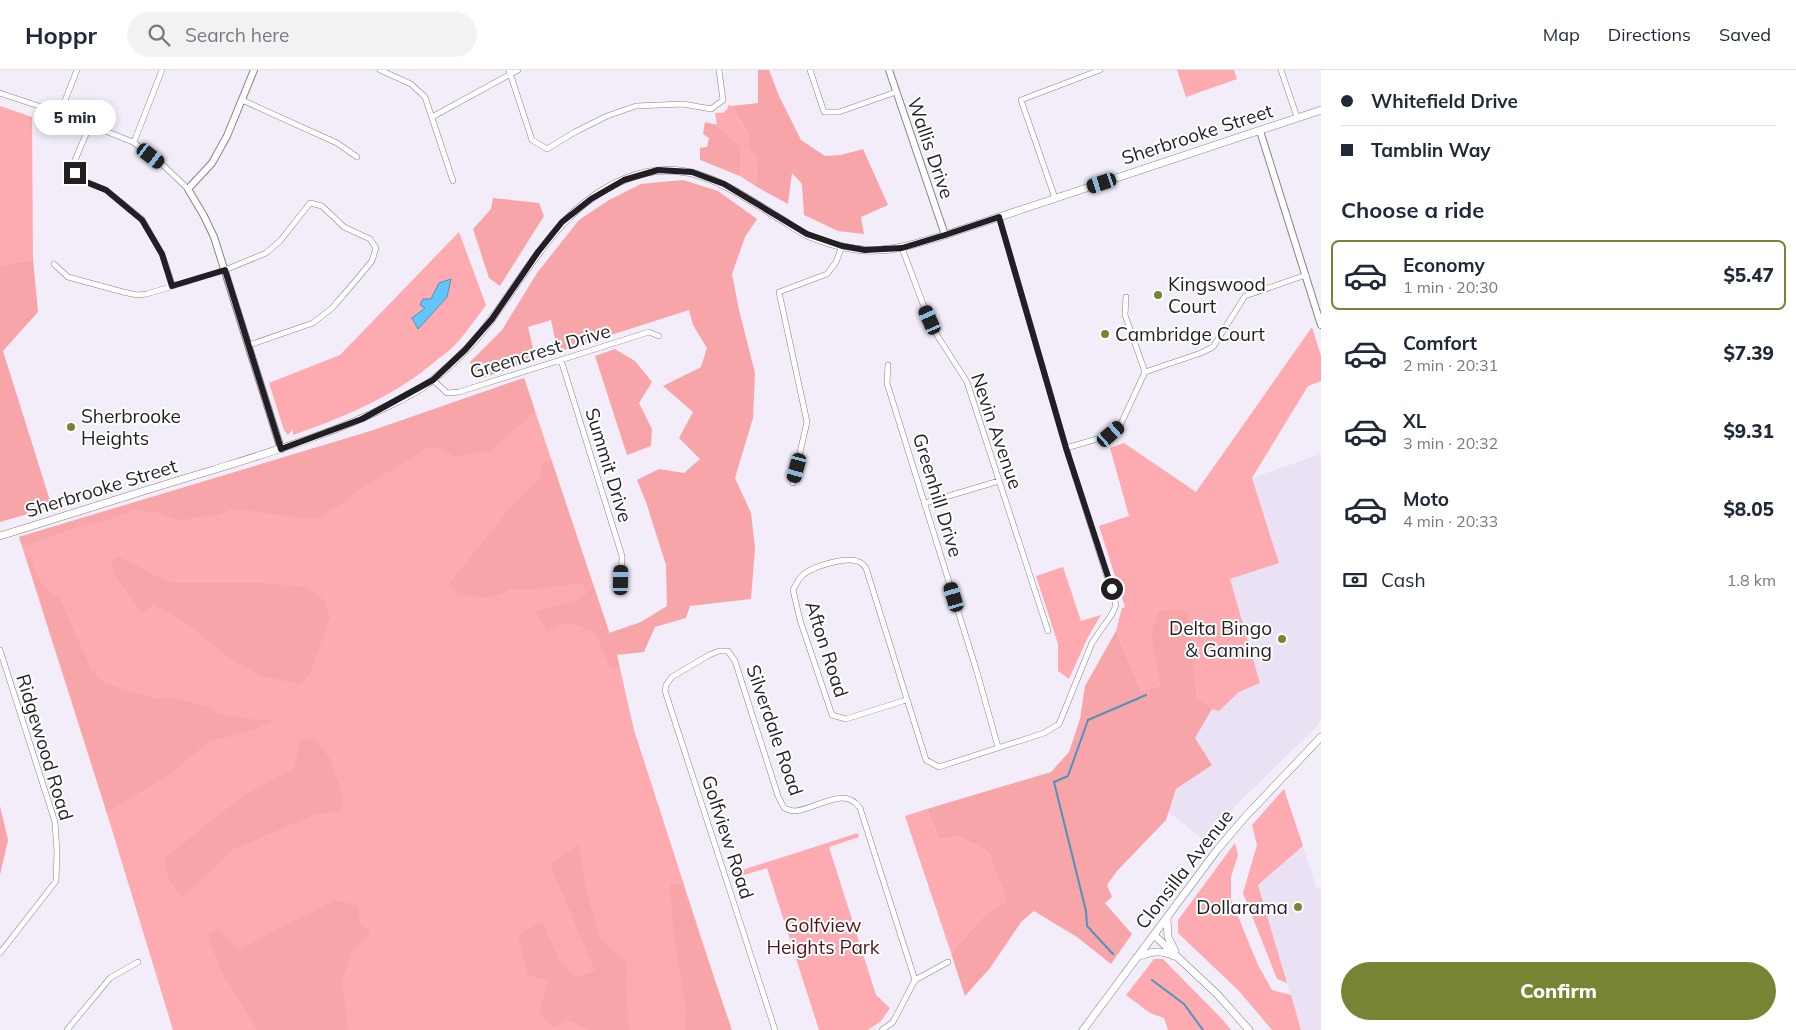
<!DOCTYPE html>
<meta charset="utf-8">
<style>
body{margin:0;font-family:Mulish,sans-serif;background:#f2f2f3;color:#1f2937;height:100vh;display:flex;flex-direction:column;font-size:19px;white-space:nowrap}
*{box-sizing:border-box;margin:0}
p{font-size:16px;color:#747a83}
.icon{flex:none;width:28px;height:28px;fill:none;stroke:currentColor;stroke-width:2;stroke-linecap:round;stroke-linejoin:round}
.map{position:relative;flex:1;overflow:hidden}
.drawer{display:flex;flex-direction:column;background:#fff;width:475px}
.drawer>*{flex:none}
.guide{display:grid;align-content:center;height:110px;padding:0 20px;background:#fff}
.end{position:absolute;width:22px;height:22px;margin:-11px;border:6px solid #211f23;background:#fff;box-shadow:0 0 0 2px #fff}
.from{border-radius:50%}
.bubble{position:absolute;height:35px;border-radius:18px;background:#fff;box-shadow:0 2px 8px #0003;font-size:16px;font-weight:800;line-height:35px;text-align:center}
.car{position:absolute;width:15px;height:30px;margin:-15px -8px;border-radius:6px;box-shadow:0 0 4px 1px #0007;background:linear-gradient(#222 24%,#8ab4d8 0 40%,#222 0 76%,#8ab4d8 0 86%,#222 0)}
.guide b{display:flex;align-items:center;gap:18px;height:48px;font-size:19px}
.guide b+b{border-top:1px solid #e0e1e3}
.guide i{width:12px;height:12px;background:#1f2937}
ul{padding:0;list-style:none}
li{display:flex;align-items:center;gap:15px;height:70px;margin:0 10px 8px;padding:0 10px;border:2px solid transparent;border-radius:8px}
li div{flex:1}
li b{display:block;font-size:19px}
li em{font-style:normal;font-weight:800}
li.current{border-color:#758534}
li>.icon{width:45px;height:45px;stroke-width:1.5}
h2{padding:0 20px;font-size:22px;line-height:60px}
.pay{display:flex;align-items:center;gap:12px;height:55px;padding:0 20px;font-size:19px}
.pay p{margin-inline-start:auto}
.button{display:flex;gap:10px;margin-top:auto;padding:10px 20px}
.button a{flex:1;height:58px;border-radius:30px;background:#758534;color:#fff;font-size:20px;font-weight:800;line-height:58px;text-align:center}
header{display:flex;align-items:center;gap:30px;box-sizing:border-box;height:70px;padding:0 25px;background:#fff;border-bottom:1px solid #e0e1e3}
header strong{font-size:24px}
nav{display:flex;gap:28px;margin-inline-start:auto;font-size:18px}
.search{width:350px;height:45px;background:#f2f2f3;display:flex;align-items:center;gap:12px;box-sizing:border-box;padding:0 18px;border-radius:28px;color:#747a83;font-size:19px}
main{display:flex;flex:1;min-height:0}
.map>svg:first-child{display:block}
.built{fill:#eae1f4}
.green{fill:#fdabb0}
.forest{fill:#f8a5aa}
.water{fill:#61c5fe;stroke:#4e93bc}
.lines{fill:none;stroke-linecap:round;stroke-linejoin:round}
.stream{stroke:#4e93bc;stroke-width:2}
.minor-casing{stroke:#87828c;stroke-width:6}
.tertiary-casing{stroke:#87828c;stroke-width:8}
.secondary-casing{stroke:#87828c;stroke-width:8}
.minor{stroke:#fff;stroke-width:5}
.tertiary{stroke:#fff;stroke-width:6}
.secondary{stroke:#fff;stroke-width:7}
.route{stroke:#211f23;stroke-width:6}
.poi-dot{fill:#758534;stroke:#fff;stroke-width:2}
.labels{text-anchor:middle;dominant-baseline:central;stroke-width:4;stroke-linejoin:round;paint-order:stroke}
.street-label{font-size:19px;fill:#211f23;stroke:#fff}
.poi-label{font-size:19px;fill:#211f23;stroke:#fff;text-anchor:start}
.park-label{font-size:19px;fill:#51131d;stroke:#fff}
</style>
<header>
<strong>Hoppr</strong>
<div class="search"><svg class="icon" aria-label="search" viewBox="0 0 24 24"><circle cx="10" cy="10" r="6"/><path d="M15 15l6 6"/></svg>Search here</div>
<nav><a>Map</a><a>Directions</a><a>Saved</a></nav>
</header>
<main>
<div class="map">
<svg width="1321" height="960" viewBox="0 0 1321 960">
<rect width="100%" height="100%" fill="#f2edf8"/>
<path class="built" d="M 1321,384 L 1321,651 L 1313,660 L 1238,733 L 1205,771 L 1169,742 L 1176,719 L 1212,695 L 1195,668 L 1212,639 L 1219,641 L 1239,622 L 1260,613 L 1230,509 L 1272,469 L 1252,408 Z
M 1303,776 L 1316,818 L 1321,817 L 1321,960 L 1301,960 L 1258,815 Z"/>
<path class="green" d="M 1177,0 L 1234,0 L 1237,9 L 1186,27 Z
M 728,35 L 732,36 L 749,65 L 749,80 L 756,83 L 757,117 L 740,106 L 740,76 L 717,55 L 715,43 L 723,43 L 728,38 Z
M 0,36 L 32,47 L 33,189 L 0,195 Z
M 459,162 L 486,235 C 477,247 468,260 458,272 C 452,278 445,284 438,289 C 395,326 345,347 293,365 L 293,359 L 288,365 L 284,360 L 269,313 L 340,285 Z
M 1312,257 L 1321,286 L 1321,311 L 1308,316 L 1252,408 L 1279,493 L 1230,509 L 1260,613 L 1239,622 L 1219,641 L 1212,639 L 1197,629 L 1188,542 L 1159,539 L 1152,564 L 1160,616 L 1141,620 L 1116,561 L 1122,538 L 1125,537 L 1099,456 L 1129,446 L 1110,378 L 1124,373 L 1196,422 Z
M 524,308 L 617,585 L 634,660 L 731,960 L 173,960 L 109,750 L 19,467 L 371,361 Z
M 1063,497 L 1081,551 L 1101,545 L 1088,567 L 1069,609 L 1058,601 L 1058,574 L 1036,506 Z
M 1284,719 L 1303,776 L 1258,815 L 1287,913 L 1277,909 L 1243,823 L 1257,775 L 1252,755 Z
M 927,739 L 939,770 L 958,766 L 989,783 L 1008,830 L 981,848 L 951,883 L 905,746 Z
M 858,763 L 859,767 L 829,777 L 876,925 L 890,938 L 881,951 L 868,960 L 819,960 L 767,798 L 734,808 L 733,803 Z
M 1235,773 L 1238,785 L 1231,807 L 1231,829 L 1258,895 L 1272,920 L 1291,925 L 1301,960 L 1272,960 L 1239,921 L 1178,863 L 1178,850 Z
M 1154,889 L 1163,889 L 1223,950 L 1231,960 L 1168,960 L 1164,948 L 1150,943 L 1126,925 Z"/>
<path class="forest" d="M 758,0 L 769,0 L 779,26 L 801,70 L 825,86 L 841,85 L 863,79 L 888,135 L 861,147 L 864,164 L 838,161 L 804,145 L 802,114 L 792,103 L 788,134 L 757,117 L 756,84 L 749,80 L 749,65 L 732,36 L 758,33 Z
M 705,52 L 717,55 L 740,76 L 740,106 L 700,90 L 700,78 L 707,77 L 709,68 L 703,64 Z
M 683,110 L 718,121 L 757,149 L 745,167 L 732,204 L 739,240 L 755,303 L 753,348 L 735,408 L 751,443 L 755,478 L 751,529 L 690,536 L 686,548 L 655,557 L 644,582 L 617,585 L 620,599 L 610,598 L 595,562 L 567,552 L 547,561 L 536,542 L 579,529 L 587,523 L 581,513 L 539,519 L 512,519 L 490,528 L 458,525 L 450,513 L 512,435 L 540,409 L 541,394 L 551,390 L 609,563 L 641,552 L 667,536 L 666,495 L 646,432 L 637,410 L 659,399 L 684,403 L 700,389 L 679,368 L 693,342 L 663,316 L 701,297 L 707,278 L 693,255 L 689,240 L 558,282 L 551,250 L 528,257 L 536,290 L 479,309 L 470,292 L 502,260 L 537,203 L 579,150 L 609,130 L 641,114 Z
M 493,128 L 539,133 L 544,146 L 500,216 L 489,208 L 473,159 L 491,139 Z
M 33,189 L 38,242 L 3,281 L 52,437 L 0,452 L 0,195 Z
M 615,279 L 635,291 L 652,312 L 639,333 L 652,359 L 651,376 L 627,385 L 595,286 Z
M 524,308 L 535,341 L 492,380 L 455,387 L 440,379 L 429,377 L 359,420 L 337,437 L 330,439 L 321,448 L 300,448 L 238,439 L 230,440 L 216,446 L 195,447 L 181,451 L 159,443 L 134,440 L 98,453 L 80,456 L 23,477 L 19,467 L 371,361 Z
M 30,487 C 36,501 40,522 58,525 L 91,599 L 101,611 L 125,620 L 157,629 L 170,627 L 180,629 L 214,639 L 217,644 L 258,650 L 273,650 L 257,659 L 208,672 L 169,705 L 107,742 L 27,488 Z
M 118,487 C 138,494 155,508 175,513 L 266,513 L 304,517 L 323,529 L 330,547 L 310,604 L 300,614 L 262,606 L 229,588 L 193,558 L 154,534 L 142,543 L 117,509 L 111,493 L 115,488 Z
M 1159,539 L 1188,541 L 1197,628 L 1212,639 L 1195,668 L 1212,695 L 1176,719 L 1166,750 L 1117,801 L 1107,815 L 1112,827 L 1105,833 L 1132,864 L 1111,894 L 1077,867 L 1034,841 L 1021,852 L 990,898 L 965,926 L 951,883 L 981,848 L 1007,830 L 989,783 L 958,766 L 939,770 L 927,739 L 1051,702 L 1069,682 L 1080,649 L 1085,616 L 1116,561 L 1141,620 L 1160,616 L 1151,564 Z
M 314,667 L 331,690 L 343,727 L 341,741 L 316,744 L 232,780 L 183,827 L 168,809 L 165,788 L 243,726 L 294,698 L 300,672 Z
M 0,736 L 8,770 L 0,805 Z
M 579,774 L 586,821 L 601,870 L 627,893 L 626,916 L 629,960 L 591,960 L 568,951 L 553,957 L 539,942 L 548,911 L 528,905 L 518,865 L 542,851 L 558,888 L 575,908 L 595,901 L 550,794 Z
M 670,814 L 682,814 L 732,960 L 685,960 L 686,941 L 674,867 Z
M 335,830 L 359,836 L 359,853 L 371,863 L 351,883 L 342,911 L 348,960 L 257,960 L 223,904 L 207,865 L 219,859 L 238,880 Z"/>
<path class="water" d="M 451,209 L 447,227 L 418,259 L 412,248 L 425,238 L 420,235 L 423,229 L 431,229 L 439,213 Z"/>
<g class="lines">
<path class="stream" d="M 1113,884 L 1087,856 L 1086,841 L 1054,712 L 1068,706 L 1088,650 L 1146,625
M 1152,910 L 1184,934 L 1203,960"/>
<defs>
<path id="minor" d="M 380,0 L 411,14 L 425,27 L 453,111
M 509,0 L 532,70 L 547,79 L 575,62 L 607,46 L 636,36 L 683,34 L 711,39 L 723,30 L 719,0
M 810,0 L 824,42 L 839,42 L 896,22
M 1281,0 L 1297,47
M 0,23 L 60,43 L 133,72 L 161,93 L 188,119
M 242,30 L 337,73 L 357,87
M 60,43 L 77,0
M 432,47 L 518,0
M 90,55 L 75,90 L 75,103 L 86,112 L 106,120 L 142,149 L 162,184 L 173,216
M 134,72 L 162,0
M 1055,128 L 1021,30 L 1100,0
M 902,178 L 923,234 L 937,265 L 967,312 L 1048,561
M 54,194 L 68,207 L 123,222 L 137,225 L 147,224 L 225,200 L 266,183 L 280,171 L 310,133 L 322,136 L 344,157 L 370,169 L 376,178 L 372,191 L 352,215 L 332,238 L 313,253 L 249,275
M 1126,227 L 1125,245 L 1145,302
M 561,290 L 622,486 L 621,510
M 888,295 L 887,313 L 977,602 L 998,677
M 433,310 L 447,323 L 459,322 L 649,262 L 659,266
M 1066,378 L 1111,365 L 1119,358 L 1145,302 L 1201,283 L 1213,277 L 1245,226 L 1306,205
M 793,413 L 807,352 L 779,222 L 827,204 L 836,192 L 842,176
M 925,433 L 999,411
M 0,580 L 55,752 L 57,782 L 56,811 L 0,883
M 906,630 L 846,649 L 832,645 L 800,550 L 793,520 C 796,514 799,508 804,504 C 815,496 844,487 857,491 C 860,492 864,495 866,498 L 926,690 L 939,697 L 1044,663 L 1059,654 L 1092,573 L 1112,544 L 1116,535 L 1066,378 L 999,147
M 67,960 L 110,908 L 138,892
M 775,960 L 665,621 L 666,615 L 672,607 L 709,585 L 719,581 L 728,581 L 735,591 L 778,726 L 784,738 C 787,739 791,741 795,741 C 817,739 844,715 860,738 L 915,910
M 882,960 L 893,952 L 915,910 L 948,892"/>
<path id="tertiary" d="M 254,0 L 227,66 L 212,93 L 188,119 L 204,146 L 214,167 L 281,379
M 889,0 L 945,165
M 1260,61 L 1321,255"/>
<path id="secondary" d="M 0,466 C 71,444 142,421 213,400 C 274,381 335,363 392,334 C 406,327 422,319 434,309 C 456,291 478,269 494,246 C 532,194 561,137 623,110 C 685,83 729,117 779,148 C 788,153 797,160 807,165 C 824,172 846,179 865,180 C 892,182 919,173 945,165 L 1321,40
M 1167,848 L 1168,867 L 1175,881
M 1154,865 L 1217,924 L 1249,960
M 1137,887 C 1150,882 1161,879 1174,886
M 1083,960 L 1217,780 L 1245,747 L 1321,667"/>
</defs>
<use href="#minor" class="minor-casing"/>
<use href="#tertiary" class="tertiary-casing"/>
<use href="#secondary" class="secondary-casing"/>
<use href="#minor" class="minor"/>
<use href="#tertiary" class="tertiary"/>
<use href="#secondary" class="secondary"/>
</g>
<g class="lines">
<path class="route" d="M 75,103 L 86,112 L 106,120 L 142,150 L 162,184 L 172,216 L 225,200 L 281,379 L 362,349 L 433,310 L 465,280 L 492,249 L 538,182 L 562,152 L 591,129 L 624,110 L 658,100 L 692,102 L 724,114 L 807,164 L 842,176 L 865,180 L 902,178 L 945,165 L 999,147 L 1066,378 L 1112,519"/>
</g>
<g class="poi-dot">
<circle cx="1158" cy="225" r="5"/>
<circle cx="1105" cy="264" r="5"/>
<circle cx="71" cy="357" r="5"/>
<circle cx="1282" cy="569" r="5"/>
<circle cx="1298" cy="837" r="5"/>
</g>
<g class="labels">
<g class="street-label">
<text transform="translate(1197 64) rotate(-18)">Sherbrooke Street</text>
<text transform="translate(931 78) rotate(71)">Wallis Drive</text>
<text transform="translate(540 281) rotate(-17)">Greencrest Drive</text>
<text transform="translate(997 361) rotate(71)">Nevin Avenue</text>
<text transform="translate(609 395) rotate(73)">Summit Drive</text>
<text transform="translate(101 418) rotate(-17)">Sherbrooke Street</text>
<text transform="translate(938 425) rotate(73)">Greenhill Drive</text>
<text transform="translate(827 579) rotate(72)">Afton Road</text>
<text transform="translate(775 660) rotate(71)">Silverdale Road</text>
<text transform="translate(45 677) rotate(73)">Ridgewood Road</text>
<text transform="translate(728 767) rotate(72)">Golfview Road</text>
<text transform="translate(1184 799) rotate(-52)">Clonsilla Avenue</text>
</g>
<g class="poi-label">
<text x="1168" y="214">Kingswood<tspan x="1168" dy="22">Court</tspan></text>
<text x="1115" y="264">Cambridge Court</text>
<text x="81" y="346">Sherbrooke<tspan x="81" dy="22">Heights</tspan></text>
<text x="1272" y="558" text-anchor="end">Delta Bingo<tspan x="1272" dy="22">&amp; Gaming</tspan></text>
<text x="1288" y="837" text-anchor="end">Dollarama</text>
</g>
<g class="park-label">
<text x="823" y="855">Golfview<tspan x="823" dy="22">Heights Park</tspan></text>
</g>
</g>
</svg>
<i class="end from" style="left:1112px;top:519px"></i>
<i class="end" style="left:75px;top:103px"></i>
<div class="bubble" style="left:34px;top:30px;width:82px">5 min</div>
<i class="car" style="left:151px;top:86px;rotate:128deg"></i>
<i class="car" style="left:1102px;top:113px;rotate:252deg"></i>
<i class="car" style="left:930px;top:250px;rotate:336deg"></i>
<i class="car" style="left:1111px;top:364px;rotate:49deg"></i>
<i class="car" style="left:797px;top:398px;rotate:195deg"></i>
<i class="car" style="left:621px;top:510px;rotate:1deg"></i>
<i class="car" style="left:954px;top:527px;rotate:343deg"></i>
</div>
<section class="drawer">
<div class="guide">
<b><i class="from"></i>Whitefield Drive</b>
<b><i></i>Tamblin Way</b>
</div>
<h2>Choose a ride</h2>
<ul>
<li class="current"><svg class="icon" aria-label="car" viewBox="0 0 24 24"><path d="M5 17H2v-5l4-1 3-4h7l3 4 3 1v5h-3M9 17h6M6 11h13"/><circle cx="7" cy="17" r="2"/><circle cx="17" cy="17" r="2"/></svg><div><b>Economy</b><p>1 min · 20:30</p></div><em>$5.47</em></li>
<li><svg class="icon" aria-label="car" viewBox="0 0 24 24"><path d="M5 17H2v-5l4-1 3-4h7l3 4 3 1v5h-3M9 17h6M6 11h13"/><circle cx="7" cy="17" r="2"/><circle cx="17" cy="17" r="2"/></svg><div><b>Comfort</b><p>2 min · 20:31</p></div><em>$7.39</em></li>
<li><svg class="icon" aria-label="car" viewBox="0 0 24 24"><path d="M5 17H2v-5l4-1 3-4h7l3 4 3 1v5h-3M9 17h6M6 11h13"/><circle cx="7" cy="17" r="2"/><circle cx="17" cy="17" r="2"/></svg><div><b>XL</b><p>3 min · 20:32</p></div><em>$9.31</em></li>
<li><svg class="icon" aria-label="car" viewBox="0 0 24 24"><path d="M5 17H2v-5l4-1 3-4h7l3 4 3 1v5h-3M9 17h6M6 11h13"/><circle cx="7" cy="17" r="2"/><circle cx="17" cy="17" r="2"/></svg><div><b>Moto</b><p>4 min · 20:33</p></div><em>$8.05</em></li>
</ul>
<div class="pay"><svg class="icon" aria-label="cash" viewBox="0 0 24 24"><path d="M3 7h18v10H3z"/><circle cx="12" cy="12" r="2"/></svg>Cash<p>1.8 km</p></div>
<div class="button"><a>Confirm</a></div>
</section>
</main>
